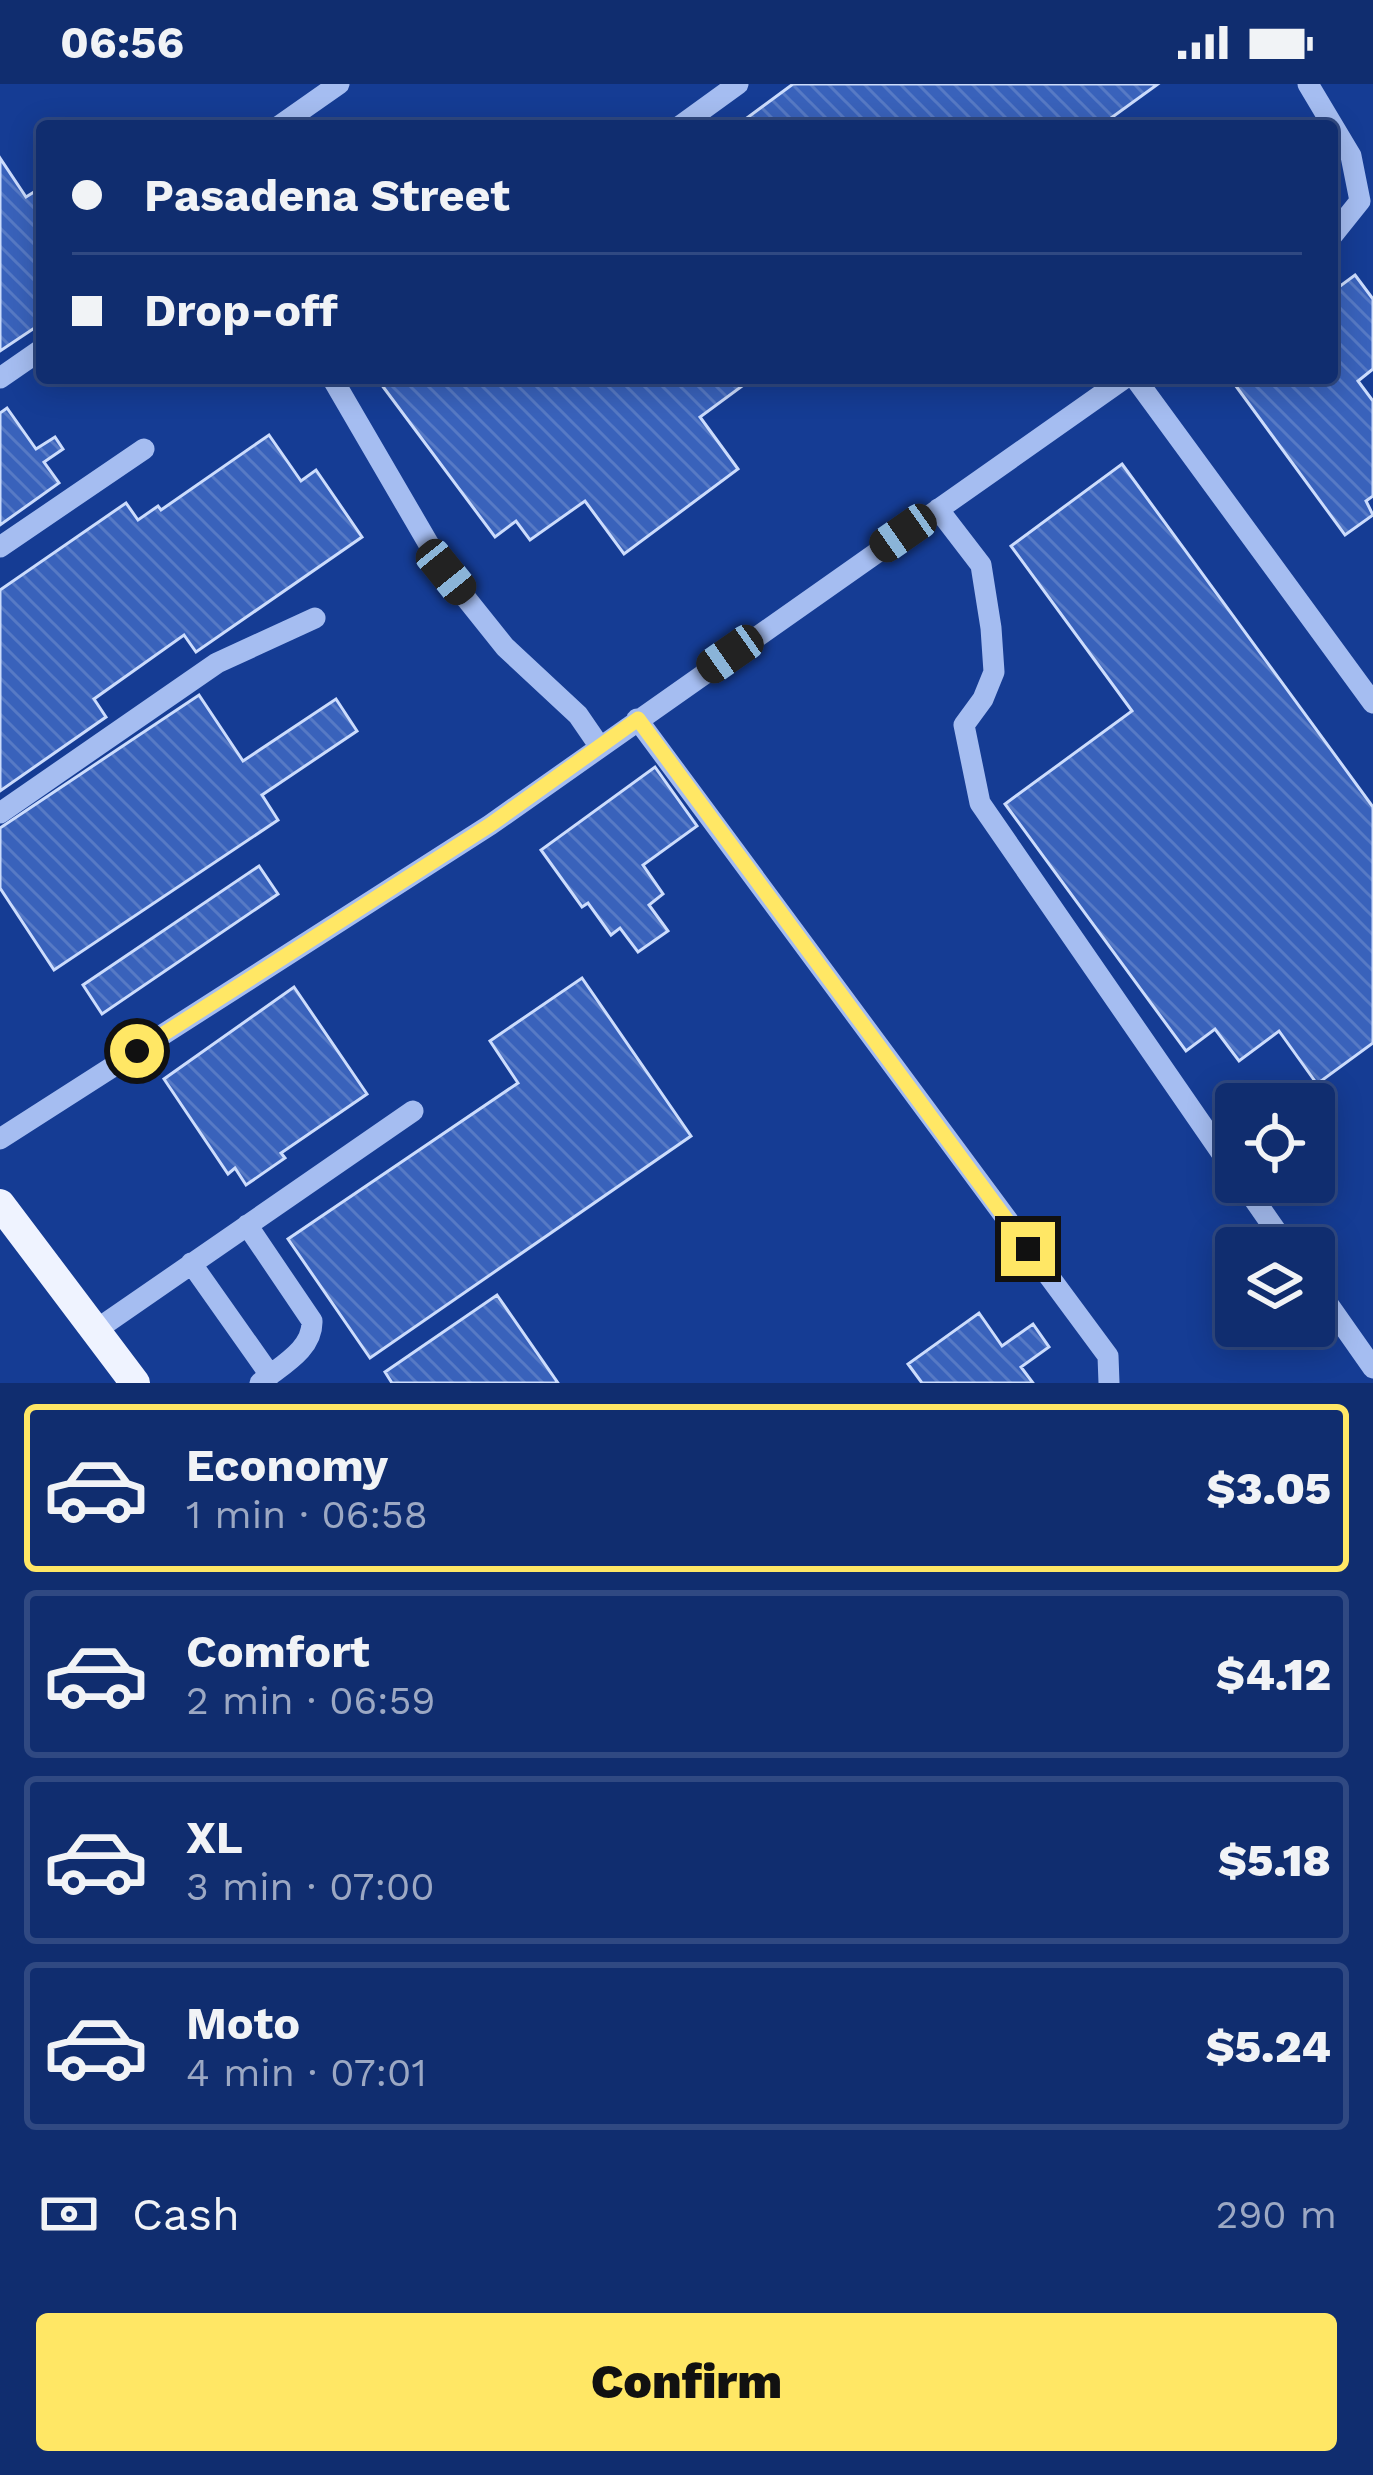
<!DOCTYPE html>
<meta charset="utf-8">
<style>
body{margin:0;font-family:"Work Sans",sans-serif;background:#1e3977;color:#f1f3f6;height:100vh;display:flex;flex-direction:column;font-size:45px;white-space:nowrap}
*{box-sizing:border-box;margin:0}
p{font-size:39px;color:#9ca8c3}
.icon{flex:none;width:66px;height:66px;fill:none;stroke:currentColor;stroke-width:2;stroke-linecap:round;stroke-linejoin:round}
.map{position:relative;height:1299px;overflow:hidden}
.side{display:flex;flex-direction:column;background:#102d6f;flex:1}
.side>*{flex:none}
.hud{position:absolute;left:36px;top:36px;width:1302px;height:264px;border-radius:12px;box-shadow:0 6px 30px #0003,0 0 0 3px #304982;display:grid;align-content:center;height:264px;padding:0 36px;background:#102d6f}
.tools{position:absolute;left:1215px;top:999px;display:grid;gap:24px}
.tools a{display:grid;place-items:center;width:120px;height:120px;border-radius:12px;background:#102d6f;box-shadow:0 6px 30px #0003,0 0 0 3px #304982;font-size:60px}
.end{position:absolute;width:54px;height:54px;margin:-27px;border:15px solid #ffe765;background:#111;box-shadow:0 0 0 6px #111}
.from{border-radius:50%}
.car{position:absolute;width:36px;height:72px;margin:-36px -18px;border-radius:15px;box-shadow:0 0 9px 3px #0007;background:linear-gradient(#222 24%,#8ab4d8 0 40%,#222 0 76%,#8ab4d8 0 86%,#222 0)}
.hud b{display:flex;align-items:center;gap:42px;height:114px;font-size:45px}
.hud b+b{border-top:3px solid #304982}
.hud i{width:30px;height:30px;background:#f1f3f6}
ul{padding:21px 0 0;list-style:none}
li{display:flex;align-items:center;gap:36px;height:168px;margin:0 24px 18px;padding:0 12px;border:6px solid #304982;border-radius:12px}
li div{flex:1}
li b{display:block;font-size:45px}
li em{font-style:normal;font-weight:800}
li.active{border-color:#ffe765}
li>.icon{width:108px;height:108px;stroke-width:1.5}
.pay{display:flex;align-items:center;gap:30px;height:132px;padding:0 36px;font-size:45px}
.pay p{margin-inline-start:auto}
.cta{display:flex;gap:24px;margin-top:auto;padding:24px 36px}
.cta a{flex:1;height:138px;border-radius:12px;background:#ffe765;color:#111;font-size:48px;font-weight:800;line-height:138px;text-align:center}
.status{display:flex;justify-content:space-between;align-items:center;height:84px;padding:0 60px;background:#102d6f;direction:ltr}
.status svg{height:33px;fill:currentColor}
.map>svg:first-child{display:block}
.building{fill:url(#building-back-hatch);stroke:#ccdcfc;stroke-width:3}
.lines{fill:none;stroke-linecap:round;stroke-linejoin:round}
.minor{stroke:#a5bdf1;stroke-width:21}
.major{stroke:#eff3ff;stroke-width:30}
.route{stroke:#ffe765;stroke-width:15}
</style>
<div class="status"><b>06:56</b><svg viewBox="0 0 49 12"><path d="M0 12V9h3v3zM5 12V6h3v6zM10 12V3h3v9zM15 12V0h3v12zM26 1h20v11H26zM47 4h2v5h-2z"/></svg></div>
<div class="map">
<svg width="1373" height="1299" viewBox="0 0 1373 1299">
<defs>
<pattern id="building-back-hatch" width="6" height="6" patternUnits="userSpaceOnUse" patternTransform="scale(3)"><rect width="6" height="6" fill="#3962bb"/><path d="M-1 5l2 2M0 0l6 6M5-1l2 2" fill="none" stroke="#577ac5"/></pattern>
</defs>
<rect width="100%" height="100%" fill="#153c94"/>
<path class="building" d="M 793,0 L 1158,0 L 1100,42 L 736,42 Z
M 0,74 L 26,113 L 42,103 L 42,239 L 0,267 Z
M 1355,191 L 1373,215 L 1373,285 L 1358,297 L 1373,317 L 1373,412 L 1366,417 L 1373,431 L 1345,451 L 1230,294 L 1332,294 L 1332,208 Z
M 389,294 L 753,294 L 700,333 L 738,385 L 624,470 L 585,417 L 530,456 L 516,437 L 495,453 L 381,300 Z
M 7,324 L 36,365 L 55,353 L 63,365 L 44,378 L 59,399 L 0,441 L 0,329 Z
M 269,351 L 301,397 L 316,386 L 362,453 L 196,568 L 184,551 L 94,615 L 106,633 L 0,707 L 0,506 L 126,419 L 138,436 L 158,422 L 161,426 Z
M 1122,380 L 1373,723 L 1373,959 L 1317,1000 L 1279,947 L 1239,977 L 1215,945 L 1186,967 L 1005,720 L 1132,627 L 1011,462 Z
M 199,611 L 243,677 L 336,615 L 357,647 L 262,711 L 278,736 L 54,886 L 0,804 L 0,744 Z
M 655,683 L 697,742 L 643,781 L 663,810 L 649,821 L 668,847 L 638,868 L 620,844 L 611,851 L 588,819 L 582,823 L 541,766 Z
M 259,782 L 278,810 L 102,930 L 83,901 Z
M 582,894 L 691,1052 L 370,1274 L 288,1155 L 518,999 L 490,957 Z
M 294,903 L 367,1010 L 281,1069 L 285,1074 L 246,1101 L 235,1084 L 228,1090 L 164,995 Z
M 497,1211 L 558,1299 L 392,1299 L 385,1288 Z
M 979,1229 L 1002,1262 L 1033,1240 L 1049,1263 L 1021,1283 L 1033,1299 L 922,1299 L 908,1280 Z"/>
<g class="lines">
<path class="minor" d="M 1308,0 L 1351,72 L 1360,117 L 1332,152
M 279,42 L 339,0
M 680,42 L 738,0
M 0,294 L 42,265
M 332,294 L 445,488 L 505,563 L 578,631 L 600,663
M 1135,294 L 1373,619
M 938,425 L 981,481 L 991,544 L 994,588 L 983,615 L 964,641 L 980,719 L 1236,1090
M 0,463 L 144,365
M 637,635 L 1108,1272 L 1109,1299
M 0,729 L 217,579 L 315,534
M 0,1055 L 490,741 L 1125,294
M 1242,1098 L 1288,1164
M 247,1141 L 312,1237 C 313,1266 280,1282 260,1299
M 191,1179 L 270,1291
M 1314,1200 L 1373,1284
M 96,1246 L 413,1027"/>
<path class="major" d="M 0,1120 L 135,1299"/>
</g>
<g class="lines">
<path class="route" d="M 137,967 L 490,741 L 638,635 L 1028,1165"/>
</g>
</svg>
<div class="tools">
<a><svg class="icon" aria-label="locate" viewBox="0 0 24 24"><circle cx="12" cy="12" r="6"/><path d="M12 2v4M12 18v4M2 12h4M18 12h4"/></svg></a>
<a><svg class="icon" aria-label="layers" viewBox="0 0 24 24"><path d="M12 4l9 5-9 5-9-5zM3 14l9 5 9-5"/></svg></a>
</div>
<i class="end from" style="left:137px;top:967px"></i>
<i class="end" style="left:1028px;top:1165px"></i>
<i class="car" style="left:903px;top:449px;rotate:235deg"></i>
<i class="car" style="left:446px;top:488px;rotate:141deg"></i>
<i class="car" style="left:730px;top:570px;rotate:235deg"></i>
<div class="hud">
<b><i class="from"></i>Pasadena Street</b>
<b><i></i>Drop-off</b>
</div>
</div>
<section class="side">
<ul>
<li class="active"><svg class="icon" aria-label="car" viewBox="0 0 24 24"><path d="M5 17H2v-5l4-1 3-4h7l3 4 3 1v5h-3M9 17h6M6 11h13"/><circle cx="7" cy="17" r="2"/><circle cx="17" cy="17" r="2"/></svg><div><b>Economy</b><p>1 min · 06:58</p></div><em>$3.05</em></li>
<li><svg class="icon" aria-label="car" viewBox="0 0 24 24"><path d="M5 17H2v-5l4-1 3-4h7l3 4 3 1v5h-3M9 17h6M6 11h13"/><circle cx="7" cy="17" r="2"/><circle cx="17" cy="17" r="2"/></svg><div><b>Comfort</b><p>2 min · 06:59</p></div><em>$4.12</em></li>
<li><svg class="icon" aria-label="car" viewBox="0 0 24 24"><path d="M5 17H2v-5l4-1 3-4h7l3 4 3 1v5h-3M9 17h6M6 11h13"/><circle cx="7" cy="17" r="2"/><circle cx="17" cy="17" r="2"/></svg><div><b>XL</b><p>3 min · 07:00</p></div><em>$5.18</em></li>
<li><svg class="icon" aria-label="car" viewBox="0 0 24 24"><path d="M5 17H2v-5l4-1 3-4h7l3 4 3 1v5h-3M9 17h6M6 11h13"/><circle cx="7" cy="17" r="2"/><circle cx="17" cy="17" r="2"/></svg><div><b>Moto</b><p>4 min · 07:01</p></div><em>$5.24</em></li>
</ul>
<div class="pay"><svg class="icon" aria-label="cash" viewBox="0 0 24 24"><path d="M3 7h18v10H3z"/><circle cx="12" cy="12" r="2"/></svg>Cash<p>290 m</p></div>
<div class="cta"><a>Confirm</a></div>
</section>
